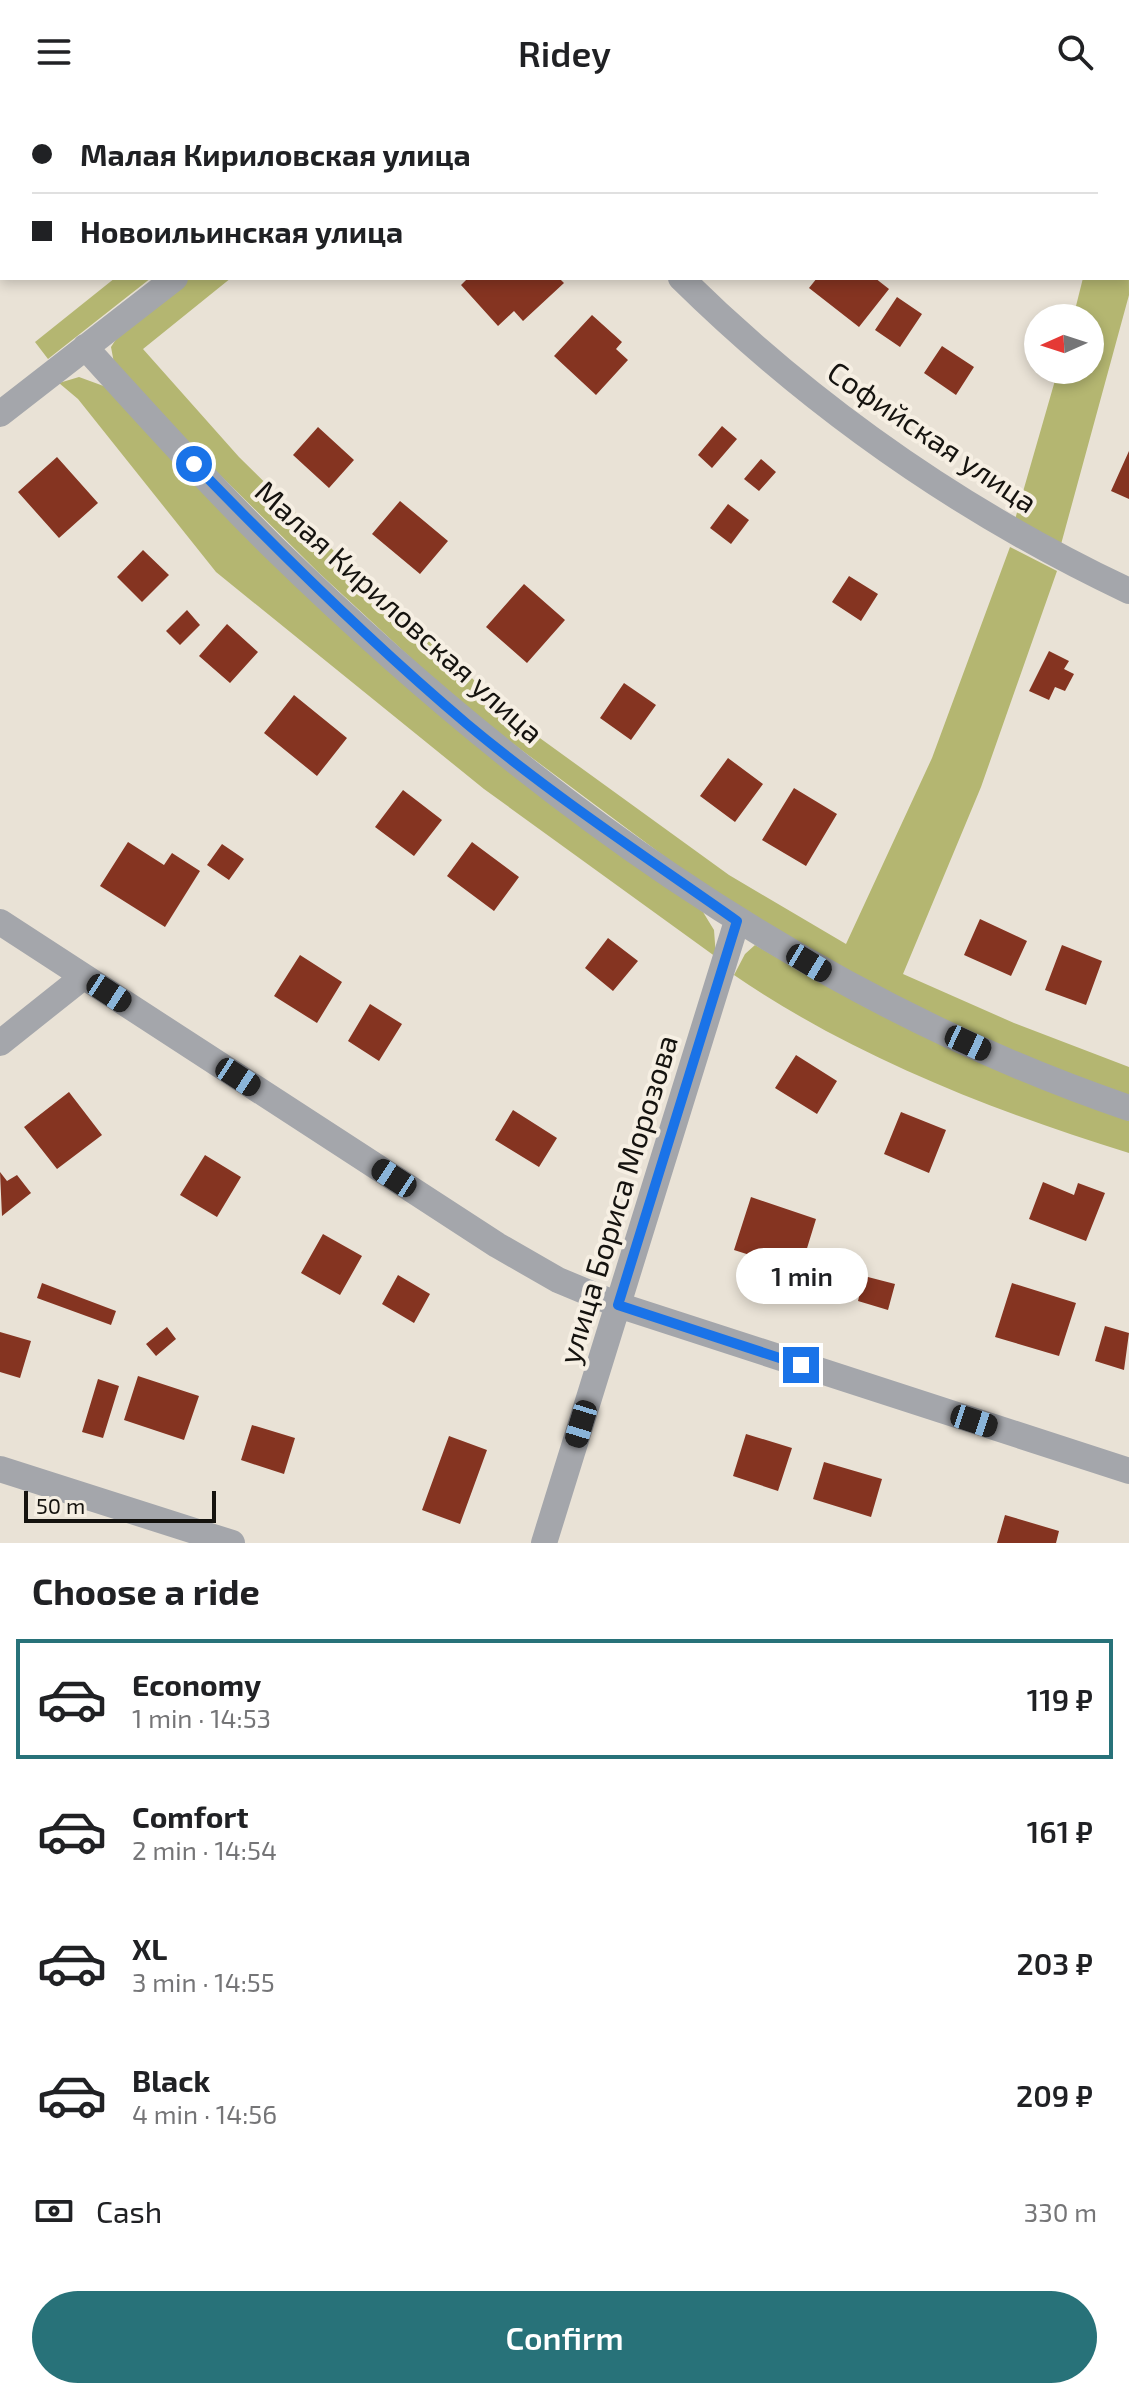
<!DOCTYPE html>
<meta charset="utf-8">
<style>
body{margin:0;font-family:"Exo 2",sans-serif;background:#f6f6f6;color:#202124;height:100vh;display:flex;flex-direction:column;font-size:30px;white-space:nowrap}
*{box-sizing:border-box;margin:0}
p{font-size:26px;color:#757577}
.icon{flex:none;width:44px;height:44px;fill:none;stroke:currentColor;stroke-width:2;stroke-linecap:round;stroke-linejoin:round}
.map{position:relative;height:1439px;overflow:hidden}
.panel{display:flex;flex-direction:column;background:#fff;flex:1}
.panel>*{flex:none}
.banner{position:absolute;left:0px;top:0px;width:1130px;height:176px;box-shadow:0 4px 12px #0003;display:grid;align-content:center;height:176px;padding:0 32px;background:#fff}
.needle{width:52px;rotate:267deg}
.buttons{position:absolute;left:1024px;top:200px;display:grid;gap:16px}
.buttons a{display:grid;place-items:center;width:80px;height:80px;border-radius:50%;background:#fff;box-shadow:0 4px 12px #0003;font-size:40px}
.scale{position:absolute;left:24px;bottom:20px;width:192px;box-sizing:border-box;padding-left:8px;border:4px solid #15130f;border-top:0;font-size:22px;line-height:28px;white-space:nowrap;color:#15130f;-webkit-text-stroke:6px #f6efe3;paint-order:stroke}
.end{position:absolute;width:36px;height:36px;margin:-18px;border:10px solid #1a73e8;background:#fff;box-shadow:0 0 0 4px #fff}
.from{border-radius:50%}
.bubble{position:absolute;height:56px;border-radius:28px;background:#fff;box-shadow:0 4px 12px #0003;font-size:26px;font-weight:600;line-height:56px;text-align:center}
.car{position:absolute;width:24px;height:48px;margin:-24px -12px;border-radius:10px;box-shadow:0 0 6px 2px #0007;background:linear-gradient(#222 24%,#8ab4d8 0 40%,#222 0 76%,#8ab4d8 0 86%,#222 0)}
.banner b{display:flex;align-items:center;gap:28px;height:76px;font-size:30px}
.banner b+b{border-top:2px solid #e0e0e0}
.banner i{width:20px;height:20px;background:#202124}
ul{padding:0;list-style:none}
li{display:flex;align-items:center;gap:24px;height:120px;margin:0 16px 12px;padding:0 16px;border:4px solid transparent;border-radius:0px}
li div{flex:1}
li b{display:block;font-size:30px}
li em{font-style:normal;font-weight:600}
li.on{border-color:#287279}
li>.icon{width:72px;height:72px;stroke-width:1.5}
h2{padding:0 32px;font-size:36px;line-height:96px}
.pay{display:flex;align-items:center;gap:20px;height:88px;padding:0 32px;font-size:30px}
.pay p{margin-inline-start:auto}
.button{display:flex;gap:16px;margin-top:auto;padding:16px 32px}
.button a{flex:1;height:92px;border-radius:48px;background:#287279;color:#fff;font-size:32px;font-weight:600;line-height:92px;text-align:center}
header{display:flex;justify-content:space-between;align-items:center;height:104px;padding:0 32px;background:#fff;font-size:36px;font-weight:600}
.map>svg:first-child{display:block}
.green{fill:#b4b671}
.building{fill:#853421}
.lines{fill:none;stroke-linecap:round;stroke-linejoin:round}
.minor{stroke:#a4a6ab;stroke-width:26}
.route{stroke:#1a73e8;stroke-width:10}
.labels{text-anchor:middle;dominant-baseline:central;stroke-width:8;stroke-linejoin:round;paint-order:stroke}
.street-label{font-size:30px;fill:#15130f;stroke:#f6efe3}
</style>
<header><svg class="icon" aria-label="menu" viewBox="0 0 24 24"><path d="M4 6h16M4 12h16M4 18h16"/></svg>Ridey<svg class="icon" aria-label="search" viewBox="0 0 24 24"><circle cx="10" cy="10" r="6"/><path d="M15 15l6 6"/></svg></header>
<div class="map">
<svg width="1129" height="1439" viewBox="0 0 1129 1439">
<rect width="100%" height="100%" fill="#e9e2d6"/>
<path class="green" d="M 1128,24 L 1129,191 L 1060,444 L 1014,419 L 1058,266 L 1090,266 L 1090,214 L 1073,214 L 1083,174 L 1128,174 Z
M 115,174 L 151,174 L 48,255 L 35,238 Z
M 189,174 L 231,174 L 143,245 L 239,353 L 334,447 L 526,624 L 729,771 L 846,840 L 932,654 L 1010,443 L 1057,467 L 981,683 L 903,870 L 1014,919 L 1129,963 L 1129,992 L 1032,958 L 888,891 L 731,802 L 465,604 L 319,469 L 208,359 L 114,259 L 111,243 L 122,226 Z
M 79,273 L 109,284 L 580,721 L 703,808 L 714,826 L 716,853 L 484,685 L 216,468 L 78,295 L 59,279 Z
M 755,841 L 867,904 L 1129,1017 L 1129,1049 C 991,1006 854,953 734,871 L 745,850 Z"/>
<path class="building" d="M 468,174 L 559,174 L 564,179 L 523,217 L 514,207 L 498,222 L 461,181 Z
M 817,174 L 875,174 L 889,185 L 859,223 L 809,184 Z
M 897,193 L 922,210 L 900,243 L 875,226 Z
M 592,211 L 622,238 L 616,245 L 628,256 L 596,291 L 554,252 Z
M 942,242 L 974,263 L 956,291 L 924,269 Z
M 722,322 L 737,335 L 712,364 L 698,351 Z
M 318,323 L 354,356 L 329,384 L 293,351 Z
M 1129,347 L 1129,395 L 1111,387 Z
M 57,353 L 98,399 L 59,434 L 18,388 Z
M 761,355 L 776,368 L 759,387 L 744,375 Z
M 400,397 L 448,437 L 420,470 L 372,430 Z
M 728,400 L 749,416 L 731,440 L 710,424 Z
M 143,446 L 169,471 L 142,498 L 117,473 Z
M 849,472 L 878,490 L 861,517 L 832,498 Z
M 524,480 L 565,516 L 527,559 L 486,523 Z
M 187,506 L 200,521 L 180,541 L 166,527 Z
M 227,520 L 258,548 L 230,579 L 199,552 Z
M 1049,547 L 1069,557 L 1064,565 L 1074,570 L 1065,587 L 1055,583 L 1049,596 L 1029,587 Z
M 624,579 L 656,601 L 631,636 L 600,614 Z
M 294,591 L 347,634 L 317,672 L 264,629 Z
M 728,654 L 763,680 L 735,718 L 700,692 Z
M 794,684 L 837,710 L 806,762 L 762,736 Z
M 403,686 L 442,716 L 414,752 L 375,723 Z
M 128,738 L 164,761 L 172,749 L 200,767 L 165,823 L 100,782 Z
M 472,738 L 519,773 L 494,807 L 447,772 Z
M 222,740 L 244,755 L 229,776 L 207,761 Z
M 980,815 L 1027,837 L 1011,872 L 964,851 Z
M 608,834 L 638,857 L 613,887 L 585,864 Z
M 1062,841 L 1102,857 L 1086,901 L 1045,886 Z
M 300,851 L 342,878 L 317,919 L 274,892 Z
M 370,900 L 402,920 L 379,957 L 348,937 Z
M 796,951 L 837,977 L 817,1010 L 775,984 Z
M 69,988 L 102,1031 L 57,1065 L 24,1023 Z
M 513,1006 L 557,1034 L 539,1063 L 495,1036 Z
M 901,1008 L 946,1026 L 929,1069 L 884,1050 Z
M 205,1051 L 241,1073 L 217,1113 L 180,1091 Z
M 0,1068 L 7,1077 L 17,1071 L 31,1089 L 2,1112 Z
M 1043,1078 L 1074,1091 L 1078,1079 L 1105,1089 L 1086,1137 L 1029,1115 Z
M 751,1093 L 816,1115 L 800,1167 L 734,1146 Z
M 323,1130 L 362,1152 L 340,1191 L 301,1169 Z
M 398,1171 L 430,1190 L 414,1219 L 382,1200 Z
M 864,1172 L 895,1180 L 888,1206 L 858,1197 Z
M 42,1179 L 116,1207 L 111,1221 L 37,1194 Z
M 1012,1179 L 1076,1199 L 1059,1252 L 995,1233 Z
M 1105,1222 L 1129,1229 L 1124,1266 L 1095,1257 Z
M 167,1223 L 176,1235 L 156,1252 L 146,1240 Z
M 0,1228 L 31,1237 L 20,1274 L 0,1268 Z
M 138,1272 L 199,1292 L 184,1336 L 124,1316 Z
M 98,1275 L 119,1282 L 103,1334 L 82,1328 Z
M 252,1321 L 295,1334 L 284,1370 L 241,1356 Z
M 746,1330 L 792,1344 L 778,1387 L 733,1372 Z
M 449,1332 L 487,1346 L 460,1420 L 422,1406 Z
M 824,1358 L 882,1375 L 871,1413 L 813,1395 Z
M 1005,1411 L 1059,1427 L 1056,1439 L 997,1439 Z"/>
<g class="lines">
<path class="minor" d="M 513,0 L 515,2
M 1116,0 L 1119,2
M 397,2 L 400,0
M 681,174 C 813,304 962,408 1129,487
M 85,243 C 147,311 209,380 274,444 C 519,683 803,893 1129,1004
M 0,310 L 175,174
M 0,818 L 497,1141 L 558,1176 L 618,1201 L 1129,1367
M 0,939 L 83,873
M 0,1365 L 232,1439
M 544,1439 L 737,817"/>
</g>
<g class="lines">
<path class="route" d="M 194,360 C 281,450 371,539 467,620 C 552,691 646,753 737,817 L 618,1201 L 801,1261"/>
</g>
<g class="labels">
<g class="street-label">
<text transform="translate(933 332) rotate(34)">Софийская улица</text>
<text transform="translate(400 507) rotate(42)">Малая Кириловская улица</text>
<text transform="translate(617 1095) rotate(-73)">улица Бориса Морозова</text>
</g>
</g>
</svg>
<div class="buttons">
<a><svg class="needle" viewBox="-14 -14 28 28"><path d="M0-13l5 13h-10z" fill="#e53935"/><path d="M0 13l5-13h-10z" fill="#757577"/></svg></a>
</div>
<div class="scale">50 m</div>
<i class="end from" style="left:194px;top:360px"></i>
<i class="end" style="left:801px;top:1261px"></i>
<div class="bubble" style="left:736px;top:1144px;width:132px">1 min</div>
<i class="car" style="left:809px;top:859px;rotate:121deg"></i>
<i class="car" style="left:109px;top:889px;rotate:123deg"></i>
<i class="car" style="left:968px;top:939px;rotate:115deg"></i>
<i class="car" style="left:238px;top:973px;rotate:123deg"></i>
<i class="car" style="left:394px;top:1074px;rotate:303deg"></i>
<i class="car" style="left:974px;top:1317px;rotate:108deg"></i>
<i class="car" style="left:581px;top:1320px;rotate:197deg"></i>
<div class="banner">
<b><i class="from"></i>Малая Кириловская улица</b>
<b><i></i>Новоильинская улица</b>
</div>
</div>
<section class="panel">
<h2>Choose a ride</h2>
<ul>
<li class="on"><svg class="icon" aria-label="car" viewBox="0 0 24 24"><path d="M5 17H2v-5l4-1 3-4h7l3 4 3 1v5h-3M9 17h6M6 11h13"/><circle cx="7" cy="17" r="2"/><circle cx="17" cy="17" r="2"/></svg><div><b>Economy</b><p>1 min · 14:53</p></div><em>119 ₽</em></li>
<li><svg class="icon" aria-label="car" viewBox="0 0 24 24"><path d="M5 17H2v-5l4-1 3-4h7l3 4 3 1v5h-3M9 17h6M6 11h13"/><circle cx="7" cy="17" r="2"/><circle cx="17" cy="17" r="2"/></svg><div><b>Comfort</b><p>2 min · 14:54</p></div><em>161 ₽</em></li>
<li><svg class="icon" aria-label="car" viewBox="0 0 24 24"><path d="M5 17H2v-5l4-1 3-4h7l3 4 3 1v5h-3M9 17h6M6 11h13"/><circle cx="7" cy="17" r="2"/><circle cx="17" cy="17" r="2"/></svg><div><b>XL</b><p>3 min · 14:55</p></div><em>203 ₽</em></li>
<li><svg class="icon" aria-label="car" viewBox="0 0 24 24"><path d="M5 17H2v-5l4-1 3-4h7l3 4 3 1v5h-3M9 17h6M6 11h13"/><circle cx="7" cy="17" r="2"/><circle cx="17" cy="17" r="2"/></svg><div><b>Black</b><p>4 min · 14:56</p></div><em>209 ₽</em></li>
</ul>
<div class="pay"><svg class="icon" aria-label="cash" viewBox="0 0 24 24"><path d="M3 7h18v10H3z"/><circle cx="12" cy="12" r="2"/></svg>Cash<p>330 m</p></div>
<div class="button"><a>Confirm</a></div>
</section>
